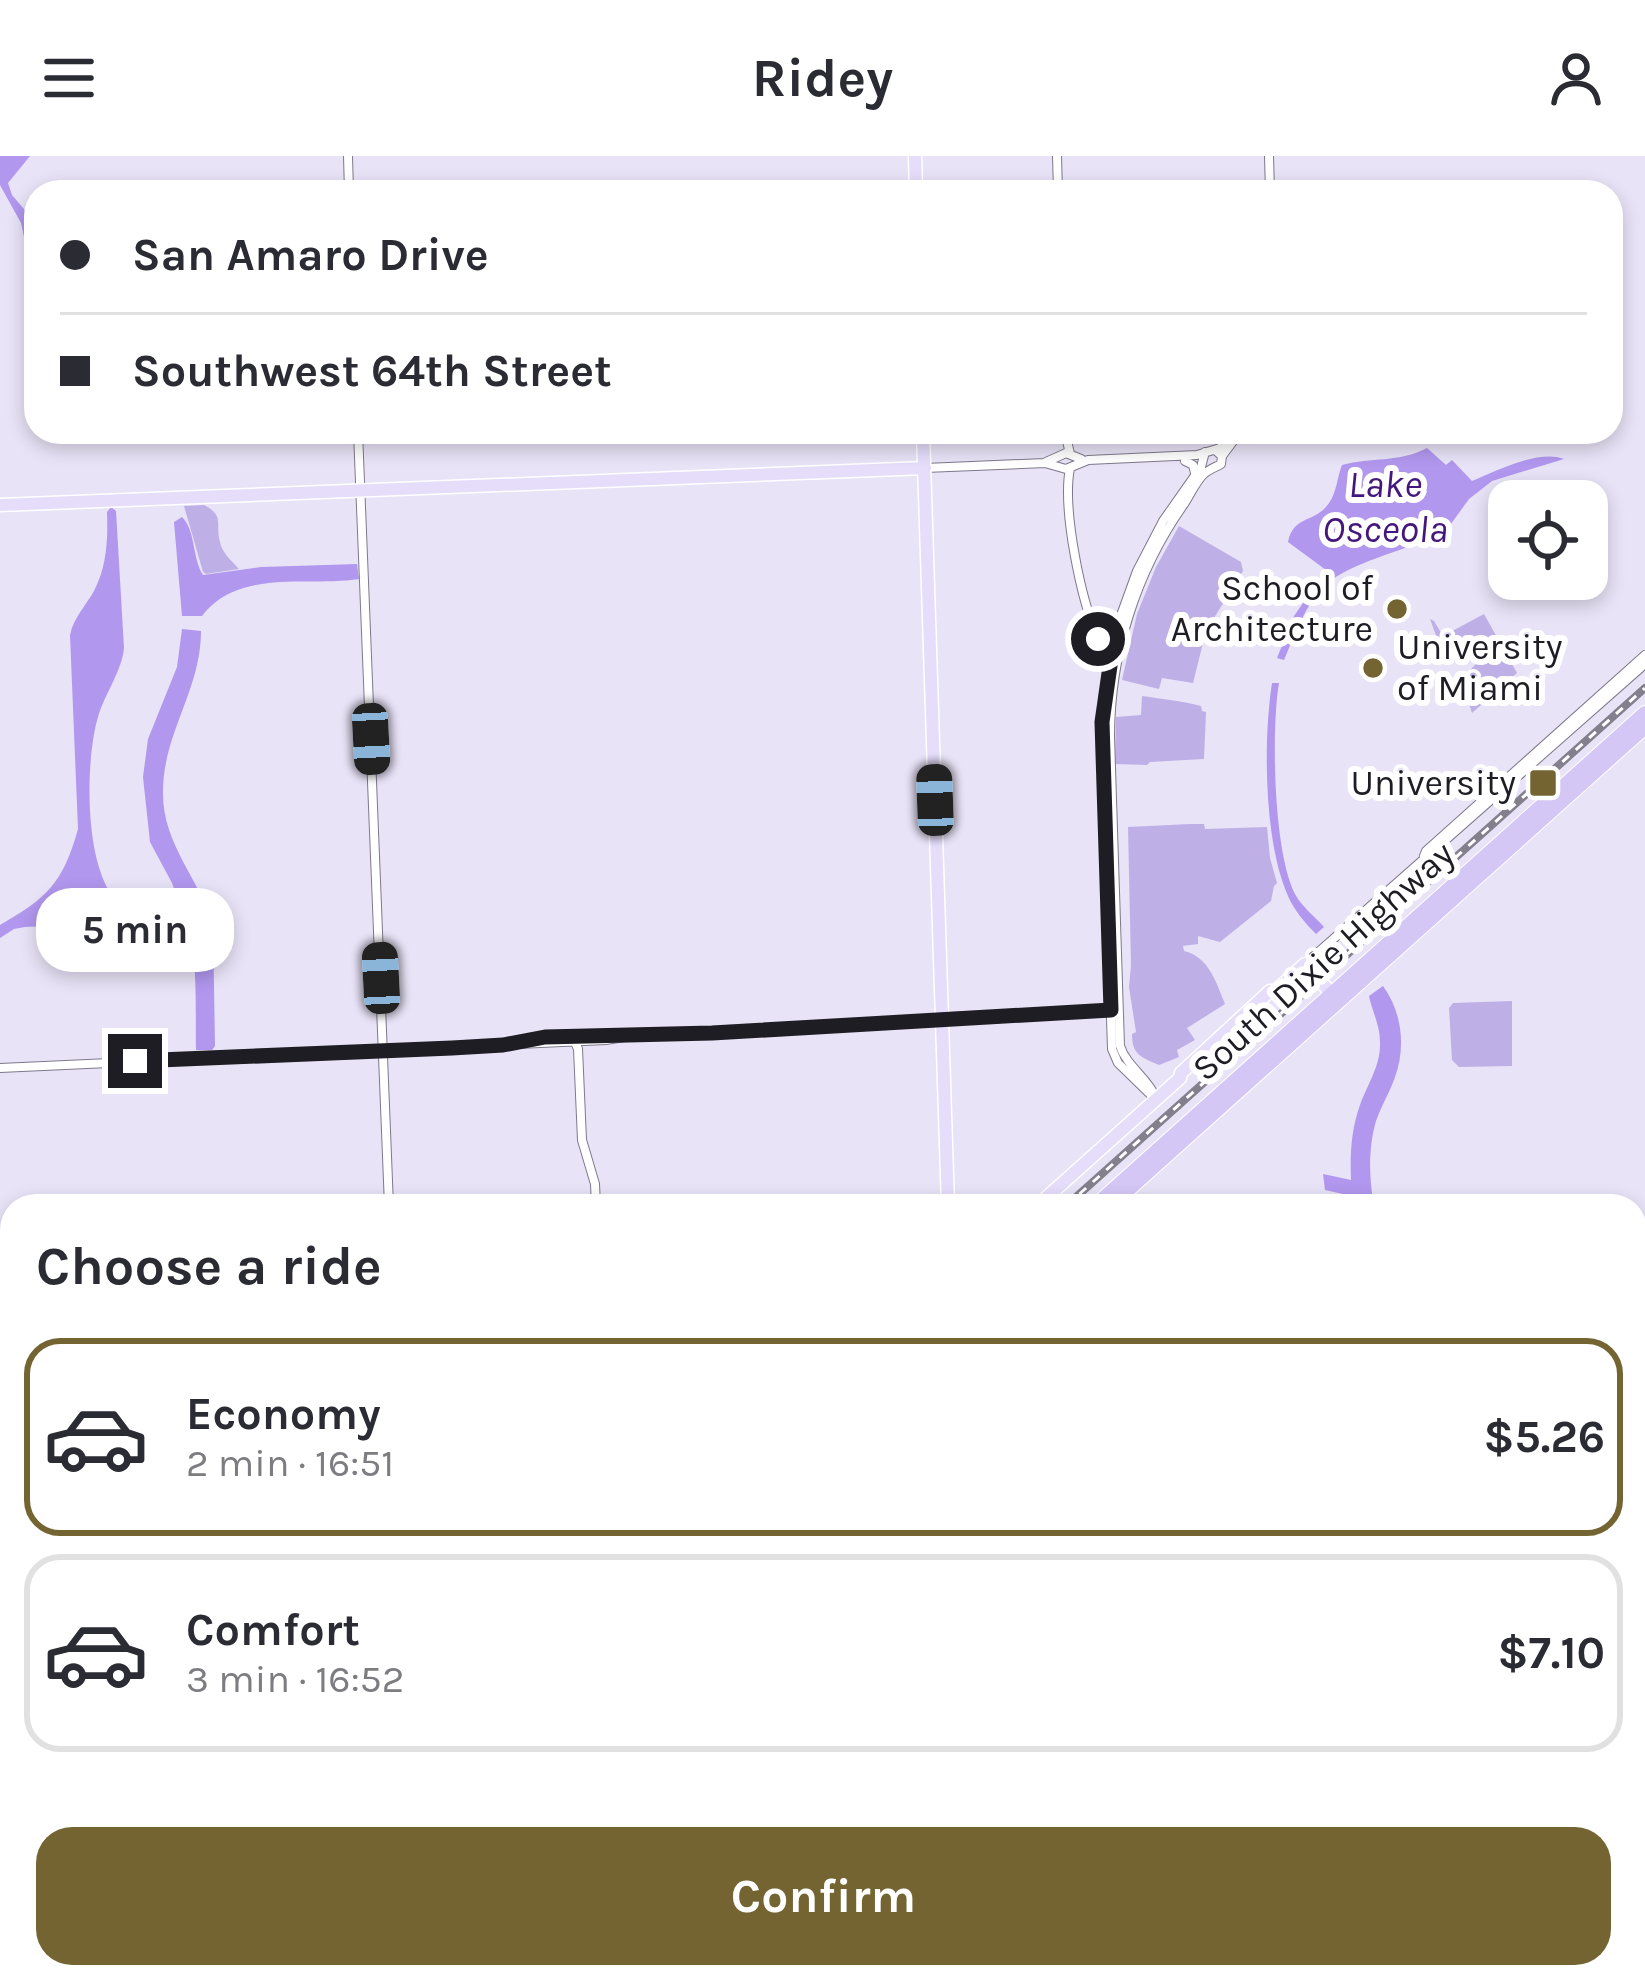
<!DOCTYPE html>
<meta charset="utf-8">
<style>
body{margin:0;font-family:Karla,sans-serif;background:#f7f7f7;color:#2b2b33;height:100vh;display:flex;flex-direction:column;font-size:45px;white-space:nowrap}
*{box-sizing:border-box;margin:0}
p{font-size:39px;color:#7c7c81}
.icon{flex:none;width:66px;height:66px;fill:none;stroke:currentColor;stroke-width:2;stroke-linecap:round;stroke-linejoin:round}
.map{position:relative;flex:1;overflow:hidden}
.details{position:absolute;left:0px;top:1038px;width:1647px;height:795px;display:flex;flex-direction:column;background:#fff;border-radius:36px 36px 0 0;box-shadow:0 6px 18px #0003}
.details>*{flex:none}
.hud{position:absolute;left:24px;top:24px;width:1599px;height:264px;border-radius:36px;box-shadow:0 6px 18px #0003;display:grid;align-content:center;height:264px;padding:0 36px;background:#fff}
.fabs{position:absolute;left:1488px;top:324px;display:grid;gap:24px}
.fabs a{display:grid;place-items:center;width:120px;height:120px;border-radius:24px;background:#fff;box-shadow:0 6px 18px #0003;font-size:60px}
.end{position:absolute;width:54px;height:54px;margin:-27px;border:15px solid #1f1d24;background:#fff;box-shadow:0 0 0 6px #fff}
.from{border-radius:50%}
.bubble{position:absolute;height:84px;border-radius:36px;background:#fff;box-shadow:0 6px 18px #0003;font-size:39px;font-weight:700;line-height:84px;text-align:center}
.car{position:absolute;width:36px;height:72px;margin:-36px -18px;border-radius:15px;box-shadow:0 0 9px 3px #0007;background:linear-gradient(#222 24%,#8ab4d8 0 40%,#222 0 76%,#8ab4d8 0 86%,#222 0)}
.hud b{display:flex;align-items:center;gap:42px;height:114px;font-size:45px}
.hud b+b{border-top:3px solid #e1e1e2}
.hud i{width:30px;height:30px;background:#2b2b33}
ul{padding:0;list-style:none}
li{display:flex;align-items:center;gap:36px;height:198px;margin:0 24px 18px;padding:0 12px;border:6px solid #e1e1e2;border-radius:36px}
li div{flex:1}
li b{display:block;font-size:45px}
li em{font-style:normal;font-weight:700}
li.active{border-color:#736431}
li>.icon{width:108px;height:108px;stroke-width:1.5}
h2{padding:0 36px;font-size:54px;line-height:144px}
.action{display:flex;gap:24px;margin-top:auto;padding:24px 36px}
.action a{flex:1;height:138px;border-radius:36px;background:#736431;color:#fff;font-size:48px;font-weight:700;line-height:138px;text-align:center}
header{display:flex;justify-content:space-between;align-items:center;height:156px;padding:0 36px;background:#fff;font-size:54px;font-weight:700}
.map>svg:first-child{display:block}
.green{fill:#bfafe7}
.water{fill:#b197ee}
.lines{fill:none;stroke-linecap:round;stroke-linejoin:round}
.minor-casing{stroke:#7e798b;stroke-width:10}
.major-casing{stroke:#fff;stroke-width:15}
.highway-casing{stroke:#fff;stroke-width:16}
.minor{stroke:#fff;stroke-width:8}
.major{stroke:#e5ddfa;stroke-width:12}
.highway{stroke:#d4c7f6;stroke-width:14}
.rail-casing{stroke:#837f8d;stroke-width:8}
.rail{stroke:#fff;stroke-width:3;stroke-dasharray:9;stroke-linecap:butt}
.route{stroke:#1f1d24;stroke-width:15}
.poi-dot{fill:#736431;stroke:#fff;stroke-width:4.5}
.labels{text-anchor:middle;dominant-baseline:central;stroke-width:12;stroke-linejoin:round;paint-order:stroke}
.poi-label{font-size:36px;fill:#1f1d24;stroke:#fff;text-anchor:end}
.street-label{font-size:36px;fill:#1f1d24;stroke:#fff}
.water-label{font-size:39px;font-style:italic;fill:#44177c;stroke:#fff}
</style>
<header><svg class="icon" aria-label="menu" viewBox="0 0 24 24"><path d="M4 6h16M4 12h16M4 18h16"/></svg>Ridey<svg class="icon" aria-label="person" viewBox="0 0 24 24"><circle cx="12" cy="8" r="4"/><path d="M4 21q1-7 8-7t8 7"/></svg></header>
<div class="map">
<svg width="1645" height="1831" viewBox="0 0 1645 1831">
<rect width="100%" height="100%" fill="#e8e3f7"/>
<path class="green" d="M 204,349 C 225,360 215,367 220,386 C 222,397 231,404 239,413 L 206,418 L 203,416 L 184,350 Z
M 1179,370 L 1241,406 L 1243,415 L 1206,475 L 1193,527 L 1162,522 L 1159,533 L 1122,524 L 1137,458 L 1156,411 Z
M 1484,458 L 1517,517 L 1472,557 L 1461,523 L 1480,504 L 1460,482 L 1446,493 L 1438,485 L 1430,463 L 1434,465 L 1443,480 Z
M 1142,540 C 1163,543 1182,545 1201,550 L 1202,555 L 1206,556 L 1204,603 L 1150,606 L 1147,609 L 1115,608 L 1116,561 L 1141,559 Z
M 1190,668 L 1204,668 L 1205,673 L 1267,671 L 1270,702 L 1277,727 L 1274,730 L 1271,745 L 1220,786 L 1198,780 L 1198,788 L 1183,790 L 1184,795 C 1209,801 1216,826 1225,848 L 1187,872 L 1195,884 L 1177,894 L 1179,901 L 1159,909 C 1141,901 1132,899 1132,878 L 1136,876 L 1129,831 L 1131,810 L 1128,671 Z
M 1512,845 L 1512,910 L 1459,911 L 1452,904 L 1449,852 L 1453,847 Z"/>
<path class="water" d="M 0,0 L 30,0 L 8,27 L 12,39 L 35,66 L 36,196 L 30,194 L 24,81 L 21,67 L 0,29 Z
M 1427,292 L 1446,309 L 1452,304 L 1472,325 C 1496,315 1539,293 1564,303 L 1492,325 L 1469,343 L 1448,372 L 1428,379 L 1421,386 C 1393,397 1356,407 1333,423 C 1307,442 1296,476 1284,504 L 1277,502 L 1294,460 L 1326,414 L 1288,386 C 1294,358 1315,368 1329,347 C 1337,336 1337,321 1342,309 C 1371,301 1399,307 1427,292 Z
M 111,351 L 116,355 L 124,492 C 122,515 105,537 98,561 C 85,604 83,717 120,748 C 132,758 160,752 175,751 L 179,747 L 172,727 L 150,686 L 143,621 L 148,583 L 177,511 L 182,473 L 201,475 C 201,535 162,578 163,638 C 163,688 199,723 213,768 L 215,890 L 212,894 L 196,894 C 195,861 199,792 185,764 L 25,771 L 14,773 L 0,782 L 0,769 C 47,742 63,727 78,673 L 70,479 C 74,461 85,451 94,435 C 107,410 108,383 107,356 Z
M 182,361 C 196,375 192,402 203,419 L 261,411 L 357,408 L 359,423 C 307,431 238,412 202,460 L 182,460 L 174,366 Z
M 1272,527 L 1279,527 C 1271,572 1273,706 1298,743 C 1305,753 1316,762 1324,771 L 1316,778 C 1305,767 1294,754 1288,740 C 1264,686 1263,586 1272,527 Z
M 1383,830 C 1402,856 1406,891 1395,921 C 1390,936 1381,950 1376,965 C 1368,992 1369,1023 1374,1050 L 1351,1050 L 1343,1038 L 1325,1034 L 1323,1018 L 1351,1024 C 1350,998 1351,974 1360,949 C 1368,927 1381,909 1380,886 C 1380,869 1372,855 1369,840 Z"/>
<g class="lines">
<defs>
<path id="minor" d="M 348,0 L 349,36
M 1057,0 L 1058,36
M 1269,0 L 1270,36
M 358,276 L 389,1050
M 1065,276 L 1070,298
M 1222,300 L 1240,276
M 1185,305 L 1193,309 L 1195,317
M 1046,306 L 1066,297 L 1081,303
M 925,312 L 1045,307 L 1066,313 L 1088,304 L 1197,299 L 1220,292 L 1233,276
M 1070,312 C 1062,353 1081,446 1099,484 L 1117,490
M 1424,700 L 1426,695 L 1645,499
M 1306,807 L 1645,508
M 626,879 L 930,866 L 951,861 L 1114,854
M 573,882 L 578,893 L 582,984 L 595,1028 L 596,1050
M 0,912 L 606,884 L 630,880
M 1156,942 C 1148,922 1127,911 1120,890 L 1110,581 C 1110,498 1136,416 1184,348 C 1190,339 1197,323 1205,317 C 1210,313 1216,311 1221,308 L 1222,300 L 1215,294
M 1155,943 L 1118,907 L 1112,893 L 1102,581 L 1108,515 L 1120,462 L 1137,415 L 1163,365 L 1201,311 L 1205,296
M 421,1821 L 421,1831
M 836,1821 L 837,1831"/>
<path id="major" d="M 915,0 L 916,36
M 923,276 L 948,1050
M 0,349 L 925,312
M 1037,1050 L 1180,922 L 1181,917 L 1270,835 L 1276,835 L 1305,808 L 1338,845
M 1635,1385 L 1645,1385
M 0,1457 L 12,1457
M 0,1466 L 12,1466
M 975,1821 L 975,1831"/>
<path id="highway" d="M 1095,1050 L 1645,557
M 1110,1050 L 1645,571
M 212,1831 L 223,1821
M 228,1831 L 239,1821"/>
</defs>
<use href="#minor" class="minor-casing"/>
<use href="#major" class="major-casing"/>
<use href="#highway" class="highway-casing"/>
<use href="#minor" class="minor"/>
<use href="#major" class="major"/>
<use href="#highway" class="highway"/>
<defs>
<path id="rail" d="M 1066,1050 L 1645,532
M 200,1831 L 211,1821"/>
</defs>
<use href="#rail" class="rail-casing"/>
<use href="#rail" class="rail"/>
</g>
<g class="lines">
<path class="route" d="M 135,905 L 452,892 L 503,889 L 545,881 L 712,877 L 1111,854 L 1102,566 L 1113,489 L 1098,483"/>
</g>
<g class="poi-dot">
<circle cx="1397" cy="453" r="12"/>
<circle cx="1373" cy="512" r="12"/>
<rect x="1528" y="612" width="30" height="30" rx="6"/>
</g>
<g class="labels">
<g class="poi-label">
<text x="1373" y="432">School of<tspan x="1373" dy="41">Architecture</tspan></text>
<text x="1397" y="491" text-anchor="start">University<tspan x="1397" dy="41">of Miami</tspan></text>
<text x="1516" y="627">University</text>
</g>
<g class="street-label">
<text transform="translate(1323 805) rotate(-42)">South Dixie Highway</text>
</g>
<g class="water-label">
<text x="1385" y="328">Lake<tspan x="1385" dy="45">Osceola</tspan></text>
</g>
</g>
</svg>
<div class="fabs">
<a><svg class="icon" aria-label="locate" viewBox="0 0 24 24"><circle cx="12" cy="12" r="6"/><path d="M12 2v4M12 18v4M2 12h4M18 12h4"/></svg></a>
</div>
<i class="end from" style="left:1098px;top:483px"></i>
<i class="end" style="left:135px;top:905px"></i>
<div class="bubble" style="left:36px;top:732px;width:198px">5 min</div>
<i class="car" style="left:371px;top:583px;rotate:177deg"></i>
<i class="car" style="left:935px;top:644px;rotate:358deg"></i>
<i class="car" style="left:381px;top:822px;rotate:357deg"></i>
<div class="hud">
<b><i class="from"></i>San Amaro Drive</b>
<b><i></i>Southwest 64th Street</b>
</div>
<section class="details">
<h2>Choose a ride</h2>
<ul>
<li class="active"><svg class="icon" aria-label="car" viewBox="0 0 24 24"><path d="M5 17H2v-5l4-1 3-4h7l3 4 3 1v5h-3M9 17h6M6 11h13"/><circle cx="7" cy="17" r="2"/><circle cx="17" cy="17" r="2"/></svg><div><b>Economy</b><p>2 min · 16:51</p></div><em>$5.26</em></li>
<li><svg class="icon" aria-label="car" viewBox="0 0 24 24"><path d="M5 17H2v-5l4-1 3-4h7l3 4 3 1v5h-3M9 17h6M6 11h13"/><circle cx="7" cy="17" r="2"/><circle cx="17" cy="17" r="2"/></svg><div><b>Comfort</b><p>3 min · 16:52</p></div><em>$7.10</em></li>
</ul>
<div class="action"><a>Confirm</a></div>
</section>
</div>
